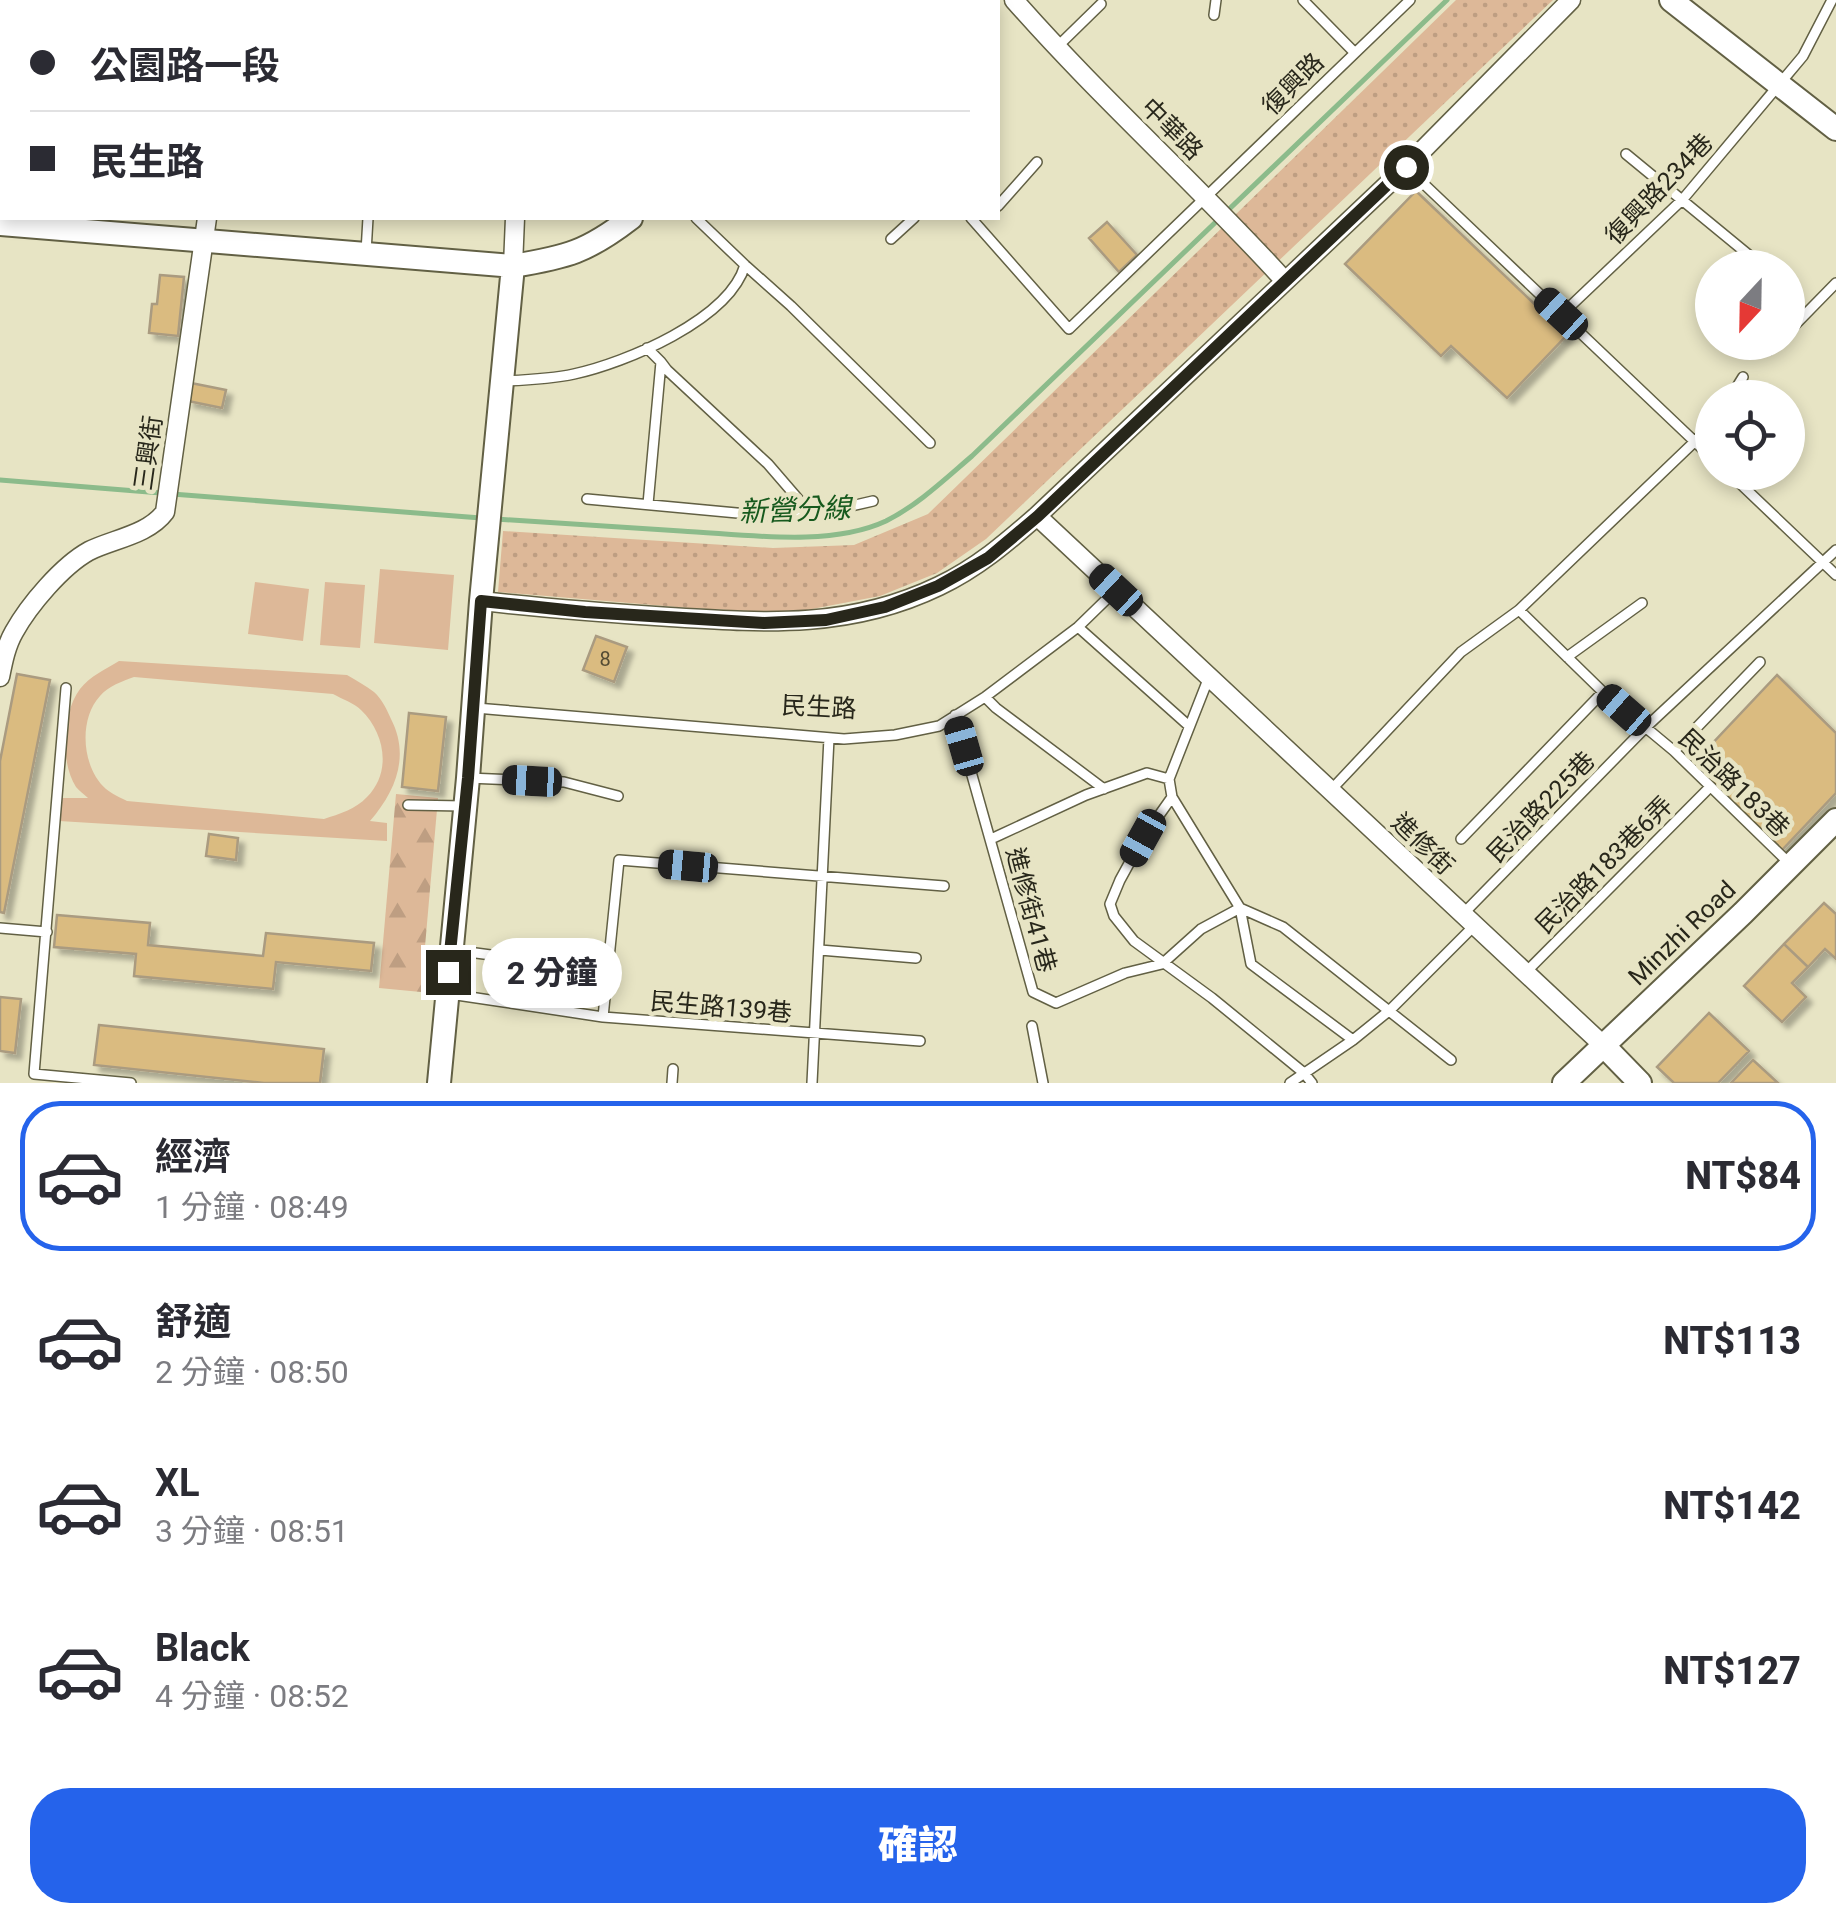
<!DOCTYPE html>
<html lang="zh-TW">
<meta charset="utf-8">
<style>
body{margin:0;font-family:Roboto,"Noto Sans TC",sans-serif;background:#f7f7f7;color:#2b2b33;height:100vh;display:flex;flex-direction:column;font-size:38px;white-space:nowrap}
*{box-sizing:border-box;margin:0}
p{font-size:32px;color:#7c7c81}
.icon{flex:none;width:55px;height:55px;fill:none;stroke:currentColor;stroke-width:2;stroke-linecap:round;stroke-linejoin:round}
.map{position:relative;height:1083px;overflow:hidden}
.side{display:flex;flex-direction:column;background:#fff;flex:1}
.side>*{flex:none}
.top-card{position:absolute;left:0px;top:0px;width:1000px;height:220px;box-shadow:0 5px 15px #0003;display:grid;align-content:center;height:220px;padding:0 30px;background:#fff}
.needle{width:65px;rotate:202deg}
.fabs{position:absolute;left:1695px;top:250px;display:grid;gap:20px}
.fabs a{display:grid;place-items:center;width:110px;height:110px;border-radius:50%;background:#fff;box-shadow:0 5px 15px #0003;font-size:50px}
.end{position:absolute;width:45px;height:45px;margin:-22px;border:12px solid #28271b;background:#fff;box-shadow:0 0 0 5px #fff}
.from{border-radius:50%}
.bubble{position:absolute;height:70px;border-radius:35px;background:#fff;box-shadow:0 5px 15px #0003;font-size:32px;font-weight:800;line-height:70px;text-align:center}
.car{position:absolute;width:30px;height:60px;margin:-30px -15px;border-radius:12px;box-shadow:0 0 8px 2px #0007;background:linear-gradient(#222 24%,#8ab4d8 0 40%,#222 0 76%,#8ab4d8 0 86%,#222 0)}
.top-card b{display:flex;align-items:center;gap:35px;height:95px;font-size:38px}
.top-card b+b{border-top:2px solid #e1e1e2}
.top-card i{width:25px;height:25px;background:#2b2b33}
ul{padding:18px 0 0;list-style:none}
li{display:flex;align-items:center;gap:30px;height:150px;margin:0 20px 15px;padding:0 10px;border:5px solid transparent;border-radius:40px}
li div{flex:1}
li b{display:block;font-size:38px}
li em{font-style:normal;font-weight:800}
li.active{border-color:#2563eb}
li>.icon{width:90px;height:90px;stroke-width:1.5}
.primary-button{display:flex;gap:20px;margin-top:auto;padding:20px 30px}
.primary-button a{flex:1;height:115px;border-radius:40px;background:#2563eb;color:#fff;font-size:40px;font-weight:800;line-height:115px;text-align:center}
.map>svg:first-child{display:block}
.green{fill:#ddb898;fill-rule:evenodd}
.forest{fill:url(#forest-firs)}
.park{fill:url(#park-dots)}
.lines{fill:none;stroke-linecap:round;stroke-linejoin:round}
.stream{stroke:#8cbb8b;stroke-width:5}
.building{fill:#dabb80;stroke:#aa9b80;stroke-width:2.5;filter:url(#shadow)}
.service-casing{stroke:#626044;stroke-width:12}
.minor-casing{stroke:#626044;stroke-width:21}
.tertiary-casing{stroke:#626044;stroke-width:26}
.service{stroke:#fff;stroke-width:9}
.minor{stroke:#fff;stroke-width:18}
.tertiary{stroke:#fff;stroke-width:22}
.route{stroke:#28271b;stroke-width:12}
.labels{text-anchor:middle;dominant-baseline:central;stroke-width:9;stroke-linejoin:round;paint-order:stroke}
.number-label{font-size:20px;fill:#544c34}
.street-label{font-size:25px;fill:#28271b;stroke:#e7e4c4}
.water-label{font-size:28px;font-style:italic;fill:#16591d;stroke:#e7e4c4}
</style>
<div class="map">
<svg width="1836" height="1083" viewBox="0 0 1836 1083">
<defs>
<pattern id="forest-firs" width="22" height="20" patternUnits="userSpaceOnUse" patternTransform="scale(2.5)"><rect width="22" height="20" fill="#ddb898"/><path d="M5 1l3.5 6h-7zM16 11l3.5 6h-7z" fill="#be9e82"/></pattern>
<pattern id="park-dots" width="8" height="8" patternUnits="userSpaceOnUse" patternTransform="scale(2.5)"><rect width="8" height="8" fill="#ddb898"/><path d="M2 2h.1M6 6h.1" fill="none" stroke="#be9e82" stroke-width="1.8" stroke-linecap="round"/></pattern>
<filter id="shadow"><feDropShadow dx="6" dy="6" stdDeviation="2.5" flood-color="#0004"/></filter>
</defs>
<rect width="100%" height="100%" fill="#e7e4c4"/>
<path class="green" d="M 380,569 L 454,575 L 448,650 L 374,643 Z
M 255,582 L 309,589 L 303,641 L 248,634 Z
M 325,582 L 365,585 L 360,648 L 320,645 Z
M 119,661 L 347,675 C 356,680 366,686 374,692 C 382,699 387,710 391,719 C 410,756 396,791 370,821 L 387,823 L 387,841 L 59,821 L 61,798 L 88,798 C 84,794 79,791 76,787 C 60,762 62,713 80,689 C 90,676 106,669 119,661 ZM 134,677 L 333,694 C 342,699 354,703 361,710 C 385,733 392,772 367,797 C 356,809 339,814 324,819 L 127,801 C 121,798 112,794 106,789 C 82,768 78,720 100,696 C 108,686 123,681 134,677 Z"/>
<path class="forest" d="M 396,794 L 438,798 L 421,992 L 379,988 Z"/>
<path class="park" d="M 1456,0 L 1553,0 L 986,539 L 937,573 L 880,596 L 791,613 L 689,608 L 498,592 L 503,531 L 773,548 L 854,545 L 928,514 Z"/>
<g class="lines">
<path class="stream" d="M 0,480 L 161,493
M 172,494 L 481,518
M 496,519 C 558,523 619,527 681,531 C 743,534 828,548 886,521 C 918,505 945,479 972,456 L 1447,0"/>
</g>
<path class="building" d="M 1416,191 L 1567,335 L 1507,398 L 1451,346 L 1441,356 L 1345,264 Z
M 1107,222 L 1137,255 L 1119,272 L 1089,238 Z
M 160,275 L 184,277 L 178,336 L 149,333 L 152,304 L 157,304 Z
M 191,383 L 226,390 L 222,408 L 188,401 Z
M 596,636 L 627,647 L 614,682 L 583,670 Z
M 17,674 L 50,680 L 4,913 L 0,912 L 0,761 Z
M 1777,675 L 1836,733 L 1836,793 L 1782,850 L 1692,765 Z
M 409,713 L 446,717 L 438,791 L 402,787 Z
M 209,834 L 238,838 L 236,860 L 206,856 Z
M 1824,903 L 1836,914 L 1836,959 L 1825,949 L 1808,967 L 1784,944 Z
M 57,915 L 150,923 L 148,945 L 263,956 L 266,933 L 374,943 L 371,971 L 276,962 L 273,989 L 134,976 L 136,954 L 54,947 Z
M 1784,944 L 1808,967 L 1792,983 L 1806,997 L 1782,1022 L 1744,986 Z
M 0,997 L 21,999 L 15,1053 L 0,1051 Z
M 1709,1013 L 1749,1051 L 1718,1083 L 1674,1083 L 1657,1067 Z
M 99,1025 L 324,1049 L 320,1083 L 264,1083 L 94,1065 Z
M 1753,1060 L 1778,1083 L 1731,1083 Z"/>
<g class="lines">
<defs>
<path id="service" d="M 58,0 L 70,2
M 1303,0 L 1354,52
M 139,2 L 140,0
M 414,2 L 415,0
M 1214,15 L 1216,0
M 1056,48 L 1101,4
M 0,80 L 2,80
M 1626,154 L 1750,256
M 1406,167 L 1712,458
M 998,206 L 1037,162
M 971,218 L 1069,329 L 1410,0
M 891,239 L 914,218
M 366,252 L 368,218
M 745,265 L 791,306 L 930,443
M 1561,315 L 1683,199 L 1803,56 L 1832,0
M 1788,332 L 1836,283
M 647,348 L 661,362 L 648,504
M 1769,350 L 1777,342
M 661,362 L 667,370 L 768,464 L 812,515
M 505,381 C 528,380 551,379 574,374 C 625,363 729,320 745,265 L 696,218
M 1730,398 L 1743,377
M 1728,472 L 1836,575
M 587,499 L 779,517 L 812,515 L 873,501
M 1519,610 L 1603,692 L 1674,751 L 1789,863
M 1078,627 L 1189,726
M 1567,657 L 1642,603
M 1209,677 L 1169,779 L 1172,797 L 1240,908 L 1283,927 L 1451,1060
M 66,688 L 34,1074 L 131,1083
M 985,697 L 996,708 L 1104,789
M 476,708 L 844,739 L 895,735 L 939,726 L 985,697 L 1078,627 L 1116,590
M 955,715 L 1033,992 L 1056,1003 L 1125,973 L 1162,964 L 1201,929 L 1240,908 L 1251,964 L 1353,1040
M 1674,751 L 1760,662
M 468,778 L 564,782 L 618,796
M 1331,790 L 1461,652 L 1519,610 L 1712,425
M 1172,797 L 1143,838 L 1120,880 L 1110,904 L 1114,916 L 1134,941 L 1212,998 L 1304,1073 L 1312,1083
M 408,805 L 463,806
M 991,839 L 1086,795 L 1147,773 L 1169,779
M 1461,839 L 1603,692
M 1462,915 L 1645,728 L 1836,550
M 0,928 L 47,932
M 453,950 L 522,959
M 820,950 L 916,958
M 1526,972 L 1710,787
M 450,994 L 603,1017 L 920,1041
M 603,1017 L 619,860 L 944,886
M 1032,1026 L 1043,1083
M 672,1083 L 673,1069
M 812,1083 L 829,738
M 1290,1083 L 1353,1040 L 1390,1010 L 1474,926"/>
<path id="minor" d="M 1014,0 C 1100,98 1197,184 1284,280
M 238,2 L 239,0
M 528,2 L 528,0
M 513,266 L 515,218
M 1037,516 L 1604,1046
M 481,601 C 544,608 607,613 670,617 C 766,623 850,629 939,586 C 977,568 1006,543 1037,516 L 1406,167 L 1571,0
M 0,677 C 3,662 6,646 14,632 C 29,605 62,566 89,551 C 113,539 148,535 165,512 L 207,218"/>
<path id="tertiary" d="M 1671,0 L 1836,129
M 876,2 L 879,0
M 0,224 L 513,266 C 567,257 587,252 631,218
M 1604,1046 L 1640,1083
M 439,1083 L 468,778 L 481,601 L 513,266
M 1564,1083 L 1743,913 L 1836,820"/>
</defs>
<use href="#service" class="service-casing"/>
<use href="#minor" class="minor-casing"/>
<use href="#tertiary" class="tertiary-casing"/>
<use href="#service" class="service"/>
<use href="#minor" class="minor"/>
<use href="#tertiary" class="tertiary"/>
</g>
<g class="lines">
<path class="route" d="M 448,972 L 468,778 L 481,601 L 585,612 L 764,623 L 826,620 L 885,607 L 938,586 L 988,558 L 1038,516 L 1406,167"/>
</g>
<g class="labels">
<g class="number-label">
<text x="605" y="659">8</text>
</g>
<g class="street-label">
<text transform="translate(1293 84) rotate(-45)">復興路</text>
<text transform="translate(1172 129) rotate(45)">中華路</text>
<text transform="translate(1659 189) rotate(-46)">復興路234巷</text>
<text transform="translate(148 453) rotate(-82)">三興街</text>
<text transform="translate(819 707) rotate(3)">民生路</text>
<text transform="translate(1734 783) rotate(44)">民治路183巷</text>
<text transform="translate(1541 807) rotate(-46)">民治路225巷</text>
<text transform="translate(1423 844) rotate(44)">進修街</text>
<text transform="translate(1604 865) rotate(-45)">民治路183巷6弄</text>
<text transform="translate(1031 910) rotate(75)">進修街41巷</text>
<text transform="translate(1682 933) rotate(-44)">Minzhi Road</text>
<text transform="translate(721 1007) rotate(5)">民生路139巷</text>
</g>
<g class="water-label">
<text transform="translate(795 510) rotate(-2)">新營分線</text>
</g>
</g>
</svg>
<div class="fabs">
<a><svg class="needle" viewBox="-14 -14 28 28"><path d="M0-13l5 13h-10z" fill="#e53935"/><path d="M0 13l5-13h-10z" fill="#7c7c81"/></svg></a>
<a><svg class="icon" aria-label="locate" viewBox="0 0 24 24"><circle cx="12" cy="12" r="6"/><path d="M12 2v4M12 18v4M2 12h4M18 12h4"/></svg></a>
</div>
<i class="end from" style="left:1406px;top:167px"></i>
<i class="end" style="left:448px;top:972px"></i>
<div class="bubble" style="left:482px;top:938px;width:140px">2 分鐘</div>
<i class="car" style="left:1561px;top:314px;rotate:313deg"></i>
<i class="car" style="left:1116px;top:590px;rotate:313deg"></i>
<i class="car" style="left:1624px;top:710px;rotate:311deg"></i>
<i class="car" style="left:964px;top:746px;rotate:344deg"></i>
<i class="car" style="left:532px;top:781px;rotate:273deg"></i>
<i class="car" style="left:1143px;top:838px;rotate:209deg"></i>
<i class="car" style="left:688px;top:866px;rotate:275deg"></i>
<div class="top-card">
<b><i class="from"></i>公園路一段</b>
<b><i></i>民生路</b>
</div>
</div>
<section class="side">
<ul>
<li class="active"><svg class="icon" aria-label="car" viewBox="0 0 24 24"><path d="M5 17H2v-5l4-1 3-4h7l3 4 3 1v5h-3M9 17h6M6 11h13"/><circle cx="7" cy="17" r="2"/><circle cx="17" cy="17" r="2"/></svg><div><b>經濟</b><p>1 分鐘 · 08:49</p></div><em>NT$84</em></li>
<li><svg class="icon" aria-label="car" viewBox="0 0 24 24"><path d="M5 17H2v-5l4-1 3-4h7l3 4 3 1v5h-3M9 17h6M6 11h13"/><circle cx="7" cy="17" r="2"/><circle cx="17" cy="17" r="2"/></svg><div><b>舒適</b><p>2 分鐘 · 08:50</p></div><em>NT$113</em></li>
<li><svg class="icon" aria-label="car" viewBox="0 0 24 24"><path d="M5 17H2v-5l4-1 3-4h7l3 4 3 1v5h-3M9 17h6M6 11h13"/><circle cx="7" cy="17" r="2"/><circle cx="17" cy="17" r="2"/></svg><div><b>XL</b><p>3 分鐘 · 08:51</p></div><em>NT$142</em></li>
<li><svg class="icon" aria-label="car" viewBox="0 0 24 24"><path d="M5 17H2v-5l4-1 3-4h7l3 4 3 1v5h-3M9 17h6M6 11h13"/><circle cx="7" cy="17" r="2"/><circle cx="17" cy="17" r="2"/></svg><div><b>Black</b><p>4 分鐘 · 08:52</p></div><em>NT$127</em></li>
</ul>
<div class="primary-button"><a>確認</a></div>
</section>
